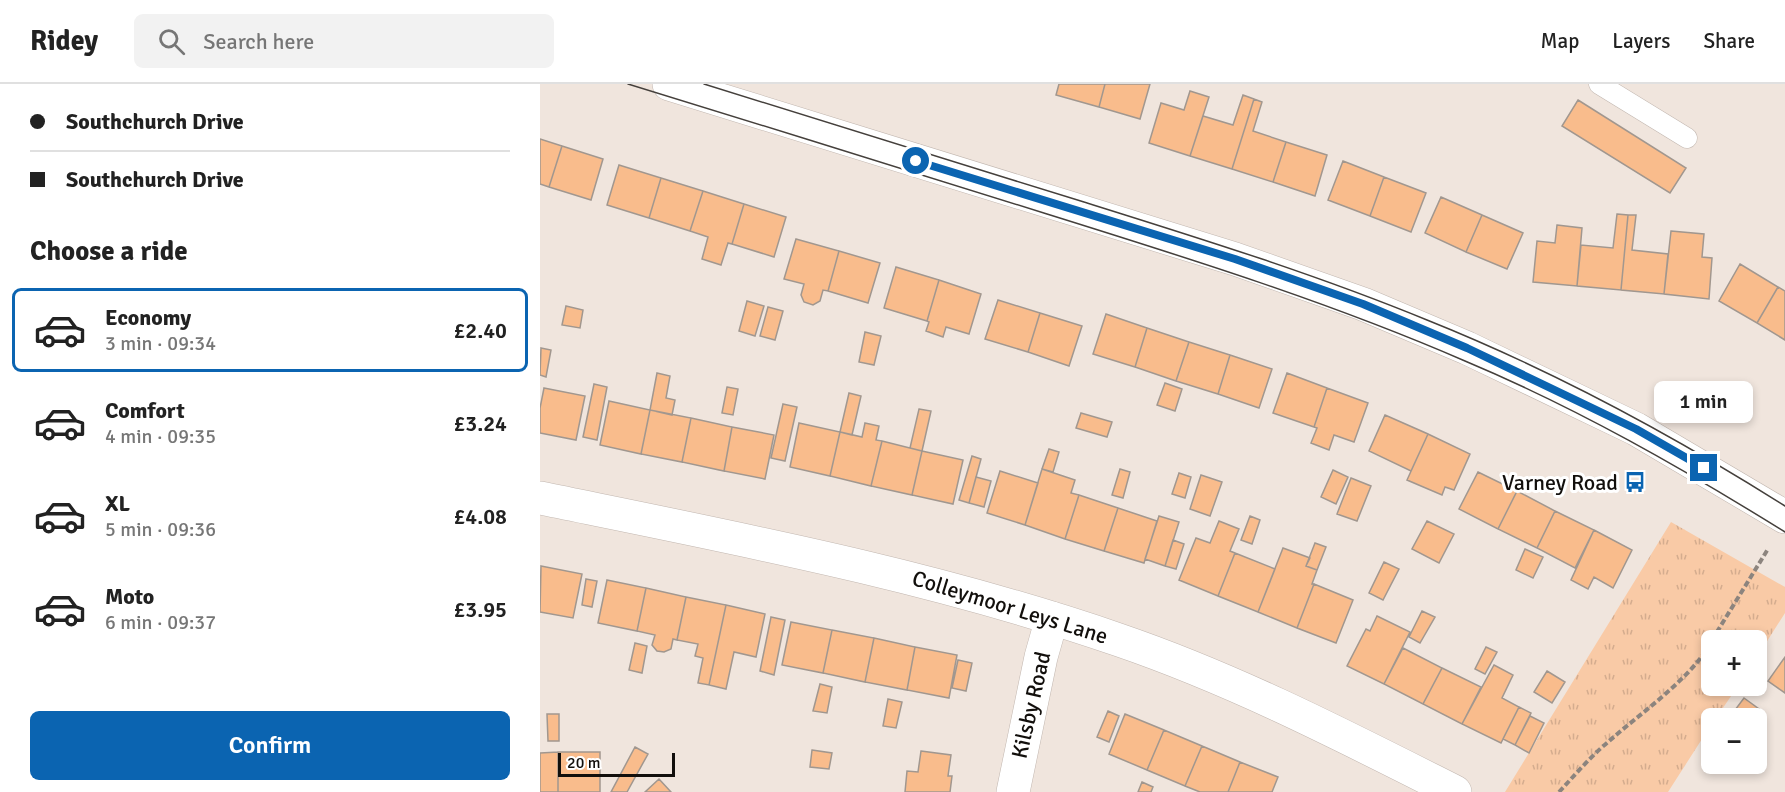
<!DOCTYPE html>
<meta charset="utf-8">
<style>
body{margin:0;font-family:Signika,sans-serif;background:#f2f2f2;color:#222;height:100vh;display:flex;flex-direction:column;font-size:22px;white-space:nowrap}
*{box-sizing:border-box;margin:0}
p{font-size:20px;color:#767676}
.icon{flex:none;width:33px;height:33px;fill:none;stroke:currentColor;stroke-width:2;stroke-linecap:round;stroke-linejoin:round}
.map{position:relative;flex:1;overflow:hidden}
.drawer{display:flex;flex-direction:column;background:#fff;width:540px}
.drawer>*{flex:none}
.top-card{display:grid;align-content:center;height:132px;padding:0 30px;background:#fff}
.tools{position:absolute;left:1161px;top:546px;display:grid;gap:12px}
.tools a{display:grid;place-items:center;width:66px;height:66px;border-radius:9px;background:#fff;box-shadow:0 3px 9px #0003;font-size:30px}
.scale{position:absolute;left:18px;bottom:15px;width:117px;box-sizing:border-box;padding-left:6px;border:3px solid #120f0c;border-top:0;font-size:16px;line-height:21px;white-space:nowrap;color:#120f0c;-webkit-text-stroke:4px #fff;paint-order:stroke}
.end{position:absolute;width:27px;height:27px;margin:-14px;border:8px solid #0b64b1;background:#fff;box-shadow:0 0 0 3px #fff}
.from{border-radius:50%}
.bubble{position:absolute;height:42px;border-radius:9px;background:#fff;box-shadow:0 3px 9px #0003;font-size:20px;font-weight:600;line-height:42px;text-align:center}
.top-card b{display:flex;align-items:center;gap:21px;height:57px;font-size:22px}
.top-card b+b{border-top:2px solid #e0e0e0}
.top-card i{width:15px;height:15px;background:#222}
ul{padding:0;list-style:none}
li{display:flex;align-items:center;gap:18px;height:84px;margin:0 12px 9px;padding:0 18px;border:3px solid transparent;border-radius:9px}
li div{flex:1}
li b{display:block;font-size:22px}
li em{font-style:normal;font-weight:600}
li.selected{border-color:#0b64b1}
li>.icon{width:54px;height:54px;stroke-width:1.5}
h2{padding:0 30px;font-size:27px;line-height:72px}
.cta{display:flex;gap:12px;margin-top:auto;padding:12px 30px}
.cta a{flex:1;height:69px;border-radius:9px;background:#0b64b1;color:#fff;font-size:24px;font-weight:600;line-height:69px;text-align:center}
header{display:flex;align-items:center;gap:36px;box-sizing:border-box;height:84px;padding:0 30px;background:#fff;border-bottom:2px solid #e0e0e0}
header strong{font-size:28px}
nav{display:flex;gap:33px;margin-inline-start:auto;font-size:21px}
.search{width:420px;height:54px;background:#f2f2f2;display:flex;align-items:center;gap:15px;box-sizing:border-box;padding:0 21px;border-radius:9px;color:#767676;font-size:22px}
main{display:flex;flex:1;min-height:0}
.map>svg:first-child{display:block}
.grass{fill:url(#grass-tufts)}
.building{fill:#f9bc8c;stroke:#a1978f;stroke-width:1.5}
.lines{fill:none;stroke-linecap:round;stroke-linejoin:round}
.lane-casing{stroke:#c2b7b0;stroke-width:21}
.street-casing{stroke:#c2b7b0;stroke-width:34}
.secondary-casing{stroke:#c2b7b0;stroke-width:34}
.path{stroke:#8c847e;stroke-width:4;stroke-dasharray:6 3;stroke-linecap:butt}
.lane{stroke:#fff;stroke-width:20}
.street{stroke:#fff;stroke-width:33}
.secondary{stroke:#fff;stroke-width:33}
.tram{stroke:#45403c;stroke-width:1.5}
.route{stroke:#0b64b1;stroke-width:8}
.labels{text-anchor:middle;dominant-baseline:central;stroke-width:6;stroke-linejoin:round;paint-order:stroke}
.poi-label{font-size:22px;fill:#120f0c;stroke:#fff;text-anchor:end}
.street-label{font-size:22px;fill:#120f0c;stroke:#fff}
</style>
<header>
<strong>Ridey</strong>
<div class="search"><svg class="icon" aria-label="search" viewBox="0 0 24 24"><circle cx="10" cy="10" r="6"/><path d="M15 15l6 6"/></svg>Search here</div>
<nav><a>Map</a><a>Layers</a><a>Share</a></nav>
</header>
<main>
<section class="drawer">
<div class="top-card">
<b><i class="from"></i>Southchurch Drive</b>
<b><i></i>Southchurch Drive</b>
</div>
<h2>Choose a ride</h2>
<ul>
<li class="selected"><svg class="icon" aria-label="car" viewBox="0 0 24 24"><path d="M5 17H2v-5l4-1 3-4h7l3 4 3 1v5h-3M9 17h6M6 11h13"/><circle cx="7" cy="17" r="2"/><circle cx="17" cy="17" r="2"/></svg><div><b>Economy</b><p>3 min · 09:34</p></div><em>£2.40</em></li>
<li><svg class="icon" aria-label="car" viewBox="0 0 24 24"><path d="M5 17H2v-5l4-1 3-4h7l3 4 3 1v5h-3M9 17h6M6 11h13"/><circle cx="7" cy="17" r="2"/><circle cx="17" cy="17" r="2"/></svg><div><b>Comfort</b><p>4 min · 09:35</p></div><em>£3.24</em></li>
<li><svg class="icon" aria-label="car" viewBox="0 0 24 24"><path d="M5 17H2v-5l4-1 3-4h7l3 4 3 1v5h-3M9 17h6M6 11h13"/><circle cx="7" cy="17" r="2"/><circle cx="17" cy="17" r="2"/></svg><div><b>XL</b><p>5 min · 09:36</p></div><em>£4.08</em></li>
<li><svg class="icon" aria-label="car" viewBox="0 0 24 24"><path d="M5 17H2v-5l4-1 3-4h7l3 4 3 1v5h-3M9 17h6M6 11h13"/><circle cx="7" cy="17" r="2"/><circle cx="17" cy="17" r="2"/></svg><div><b>Moto</b><p>6 min · 09:37</p></div><em>£3.95</em></li>
</ul>
<div class="cta"><a>Confirm</a></div>
</section>
<div class="map">
<svg width="1245" height="708" viewBox="0 0 1245 708">
<defs>
<pattern id="grass-tufts" width="24" height="20" patternUnits="userSpaceOnUse" patternTransform="scale(1.5)"><rect width="24" height="20" fill="#f9caa6"/><path d="M3 7l-1-3M5 7V3M7 7l1-3M15 17l-1-3M17 17v-4M19 17l1-3" fill="none" stroke="#d4ac8e"/></pattern>
</defs>
<rect width="100%" height="100%" fill="#f0e5dd"/>
<path class="grass" d="M 1131,438 L 1245,503 L 1245,529 L 1217,573 L 1216,556 L 1172,556 L 1172,602 L 1198,602 L 1176,634 L 1172,634 L 1171,641 L 1128,708 L 965,708 Z"/>
<path class="building" d="M 519,0 L 565,0 L 559,23 L 516,11 Z
M 565,0 L 610,0 L 600,35 L 559,23 Z
M 650,7 L 669,13 L 650,72 L 609,59 L 621,19 L 644,26 Z
M 703,11 L 714,15 L 692,85 L 650,72 L 663,32 L 693,41 Z
M 714,15 L 722,18 L 713,47 L 746,58 L 733,98 L 692,85 Z
M 1038,16 L 1146,84 L 1130,109 L 1022,42 Z
M 0,55 L 22,62 L 9,103 L 0,100 Z
M 746,58 L 787,71 L 775,112 L 733,98 Z
M 22,62 L 63,75 L 51,116 L 9,103 Z
M 803,77 L 844,93 L 830,132 L 788,116 Z
M 79,81 L 121,94 L 109,134 L 67,121 Z
M 844,93 L 886,109 L 871,148 L 830,132 Z
M 121,94 L 163,107 L 150,147 L 109,134 Z
M 163,107 L 204,120 L 192,160 L 188,159 L 181,181 L 162,175 L 168,153 L 150,147 Z
M 901,113 L 942,131 L 926,168 L 885,149 Z
M 204,120 L 246,133 L 234,173 L 192,160 Z
M 1077,130 L 1088,131 L 1081,206 L 1037,202 L 1041,161 L 1073,164 Z
M 942,131 L 983,149 L 967,185 L 926,168 Z
M 1088,131 L 1096,131 L 1092,166 L 1128,170 L 1124,210 L 1081,206 Z
M 1017,141 L 1042,144 L 1037,202 L 993,198 L 997,157 L 1015,159 Z
M 1131,147 L 1164,150 L 1162,173 L 1172,174 L 1169,215 L 1124,210 Z
M 256,155 L 299,167 L 288,207 L 283,206 L 280,217 L 273,221 L 264,218 L 261,211 L 264,200 L 244,195 Z
M 299,167 L 340,179 L 328,219 L 288,207 Z
M 1200,180 L 1238,203 L 1217,239 L 1179,217 Z
M 356,183 L 399,196 L 387,237 L 344,224 Z
M 399,196 L 441,210 L 429,250 L 406,243 L 403,253 L 386,247 L 389,238 L 387,237 Z
M 1238,203 L 1245,207 L 1245,256 L 1217,239 Z
M 458,216 L 500,229 L 488,268 L 445,255 Z
M 207,217 L 224,222 L 215,252 L 199,247 Z
M 26,222 L 43,226 L 40,244 L 22,241 Z
M 228,223 L 243,227 L 235,256 L 220,252 Z
M 500,229 L 542,242 L 529,282 L 488,268 Z
M 566,230 L 607,244 L 595,283 L 553,270 Z
M 607,244 L 649,258 L 636,297 L 595,283 Z
M 325,248 L 341,252 L 334,281 L 319,278 Z
M 649,258 L 690,271 L 678,310 L 636,297 Z
M 1,264 L 11,266 L 6,293 L 0,291 Z
M 690,271 L 732,285 L 719,324 L 678,310 Z
M 117,289 L 130,292 L 126,314 L 135,316 L 132,331 L 110,326 Z
M 747,289 L 787,304 L 774,343 L 733,329 Z
M 625,299 L 642,305 L 635,327 L 617,321 Z
M 54,300 L 67,303 L 57,356 L 43,353 Z
M 187,303 L 198,305 L 193,331 L 182,329 Z
M 4,304 L 45,312 L 36,356 L 0,349 L 0,324 Z
M 787,304 L 828,319 L 814,358 L 794,351 L 789,366 L 771,359 L 777,344 L 774,343 Z
M 309,309 L 321,312 L 312,351 L 300,348 Z
M 69,317 L 110,326 L 101,370 L 60,361 Z
M 243,320 L 257,323 L 245,377 L 231,374 Z
M 379,325 L 391,327 L 382,367 L 370,364 Z
M 110,326 L 151,334 L 142,378 L 101,370 Z
M 541,329 L 572,338 L 567,353 L 536,344 Z
M 845,331 L 888,350 L 871,387 L 829,367 Z
M 151,334 L 192,343 L 184,387 L 142,378 Z
M 259,339 L 300,348 L 290,392 L 250,383 Z
M 325,339 L 339,342 L 336,356 L 342,357 L 331,402 L 290,392 L 300,348 L 322,353 Z
M 192,343 L 234,351 L 225,395 L 184,387 Z
M 888,350 L 930,370 L 914,406 L 905,403 L 902,411 L 867,396 Z
M 342,357 L 382,367 L 372,411 L 331,402 Z
M 509,365 L 519,368 L 513,388 L 502,385 Z
M 382,367 L 423,376 L 413,420 L 372,411 Z
M 432,372 L 441,375 L 429,419 L 419,416 Z
M 502,385 L 535,396 L 531,409 L 539,411 L 525,455 L 485,441 Z
M 580,385 L 590,388 L 583,414 L 572,411 Z
M 793,386 L 808,393 L 796,420 L 781,413 Z
M 460,387 L 498,399 L 485,441 L 447,429 Z
M 938,388 L 977,407 L 958,445 L 919,425 Z
M 639,389 L 651,393 L 645,414 L 632,410 Z
M 661,391 L 682,398 L 670,432 L 650,425 Z
M 436,393 L 451,397 L 444,423 L 429,419 Z
M 811,394 L 831,402 L 817,437 L 797,430 Z
M 977,407 L 1015,427 L 997,464 L 958,445 Z
M 539,411 L 578,424 L 564,467 L 525,455 Z
M 578,424 L 617,437 L 604,479 L 564,467 Z
M 1015,427 L 1054,446 L 1035,484 L 997,464 Z
M 619,432 L 639,438 L 625,482 L 605,475 Z
M 710,432 L 720,436 L 712,460 L 701,456 Z
M 679,437 L 699,445 L 690,467 L 695,469 L 678,512 L 639,496 L 656,454 L 670,459 Z
M 887,437 L 914,450 L 899,479 L 872,465 Z
M 1054,446 L 1092,466 L 1073,504 L 1054,493 L 1048,505 L 1031,496 Z
M 633,456 L 644,460 L 636,485 L 625,482 Z
M 775,459 L 786,463 L 777,486 L 766,482 Z
M 743,464 L 770,474 L 766,482 L 777,486 L 772,500 L 774,500 L 757,544 L 718,528 Z
M 985,465 L 1003,473 L 993,494 L 976,486 Z
M 695,469 L 735,485 L 718,528 L 678,512 Z
M 844,478 L 859,485 L 843,516 L 829,509 Z
M 1,482 L 42,490 L 33,534 L 0,528 Z
M 46,495 L 57,497 L 52,523 L 42,521 Z
M 67,496 L 106,504 L 97,547 L 58,539 Z
M 774,500 L 813,516 L 796,559 L 757,544 Z
M 106,504 L 146,513 L 137,556 L 133,555 L 131,565 L 124,568 L 117,567 L 112,561 L 115,551 L 97,547 Z
M 146,513 L 186,521 L 169,601 L 158,599 L 163,574 L 155,572 L 158,560 L 137,556 Z
M 186,521 L 225,530 L 216,573 L 194,568 L 186,605 L 169,601 Z
M 882,527 L 895,533 L 880,559 L 869,553 Z
M 837,532 L 870,548 L 844,600 L 807,582 L 826,545 L 830,547 Z
M 231,533 L 245,536 L 234,591 L 220,587 Z
M 251,538 L 292,546 L 283,589 L 242,581 Z
M 292,546 L 334,554 L 325,598 L 283,589 Z
M 334,554 L 375,563 L 367,606 L 325,598 Z
M 95,559 L 107,562 L 102,589 L 89,586 Z
M 375,563 L 417,571 L 409,614 L 367,606 Z
M 946,563 L 957,568 L 945,590 L 935,585 Z
M 863,564 L 902,584 L 883,620 L 844,600 Z
M 1245,573 L 1245,609 L 1228,597 Z
M 418,576 L 432,579 L 426,607 L 412,604 Z
M 954,581 L 973,591 L 962,614 L 979,623 L 961,659 L 922,640 Z
M 902,584 L 941,603 L 922,640 L 883,620 Z
M 1007,587 L 1025,598 L 1012,619 L 994,608 Z
M 280,600 L 292,603 L 287,629 L 273,627 Z
M 1204,614 L 1219,625 L 1212,634 L 1189,634 Z
M 348,615 L 362,618 L 356,644 L 343,642 Z
M 979,623 L 991,629 L 975,661 L 963,655 Z
M 568,627 L 579,632 L 569,658 L 557,653 Z
M 7,630 L 19,630 L 19,657 L 8,657 Z
M 585,630 L 624,646 L 607,686 L 569,670 Z
M 990,632 L 1004,639 L 989,669 L 975,661 Z
M 624,646 L 662,662 L 645,702 L 607,686 Z
M 662,662 L 700,678 L 688,708 L 660,708 L 645,702 Z
M 95,663 L 108,670 L 87,708 L 71,708 Z
M 272,666 L 292,669 L 289,685 L 270,683 Z
M 381,667 L 411,671 L 408,692 L 412,692 L 410,708 L 365,708 L 367,687 L 378,688 Z
M 18,668 L 60,668 L 60,708 L 18,708 Z
M 18,668 L 18,708 L 0,708 L 0,669 Z
M 700,678 L 738,693 L 732,708 L 688,708 Z
M 119,695 L 131,708 L 105,708 Z
M 602,698 L 613,703 L 611,708 L 598,708 Z"/>
<g class="lines">
<defs>
<path id="lane" d="M 1059,0 L 1147,54"/>
<path id="street" d="M 0,414 C 195,454 391,491 579,556 C 696,596 806,653 915,708
M 473,708 L 501,573 L 512,534"/>
<path id="secondary" d="M 129,0 L 695,175 L 823,220 L 927,264 L 1096,345 L 1245,433"/>
</defs>
<use href="#lane" class="lane-casing"/>
<use href="#street" class="street-casing"/>
<use href="#secondary" class="secondary-casing"/>
<path class="path" d="M 1172,556 L 1228,465
M 1019,708 C 1035,691 1050,673 1068,658 C 1103,627 1147,598 1172,558"/>
<use href="#lane" class="lane"/>
<use href="#street" class="street"/>
<use href="#secondary" class="secondary"/>
<path class="tram" d="M 88,0 C 228,43 367,86 507,130 C 648,174 789,218 925,277 C 1037,324 1142,384 1245,448
M 164,0 C 290,39 417,79 544,118 C 659,154 775,190 887,236 C 1012,286 1131,350 1245,422"/>
</g>
<g class="lines">
<path class="route" d="M 376,77 L 695,175 L 823,220 L 927,264 L 1096,345 L 1164,384"/>
</g>
<defs>
<symbol id="bus-bare" viewBox="-9 -9 18 18"><path d="M-5-6H5V4H4V6H2V4H-2V6H-4V4H-5ZM-3.5-4V0h7V-4ZM-3.5 1.2v1.5H-2V1.2ZM2 1.2v1.5H3.5V1.2Z" fill="#0b64b1" stroke="#fff" stroke-width="2.5" paint-order="stroke"/></symbol>
</defs>
<g fill-rule="evenodd">
<use href="#bus-bare" x="1080" y="383" width="30" height="30"/>
</g>
<g class="labels">
<g class="poi-label">
<text x="1078" y="398">Varney Road</text>
</g>
<g class="street-label">
<text transform="translate(470 523) rotate(17)">Colleymoor Leys Lane</text>
<text transform="translate(491 621) rotate(-77)">Kilsby Road</text>
</g>
</g>
</svg>
<div class="tools">
<a>+</a>
<a>−</a>
</div>
<div class="scale">20 m</div>
<i class="end from" style="left:376px;top:77px"></i>
<i class="end" style="left:1164px;top:384px"></i>
<div class="bubble" style="left:1114px;top:297px;width:99px">1 min</div>
</div>
</main>
